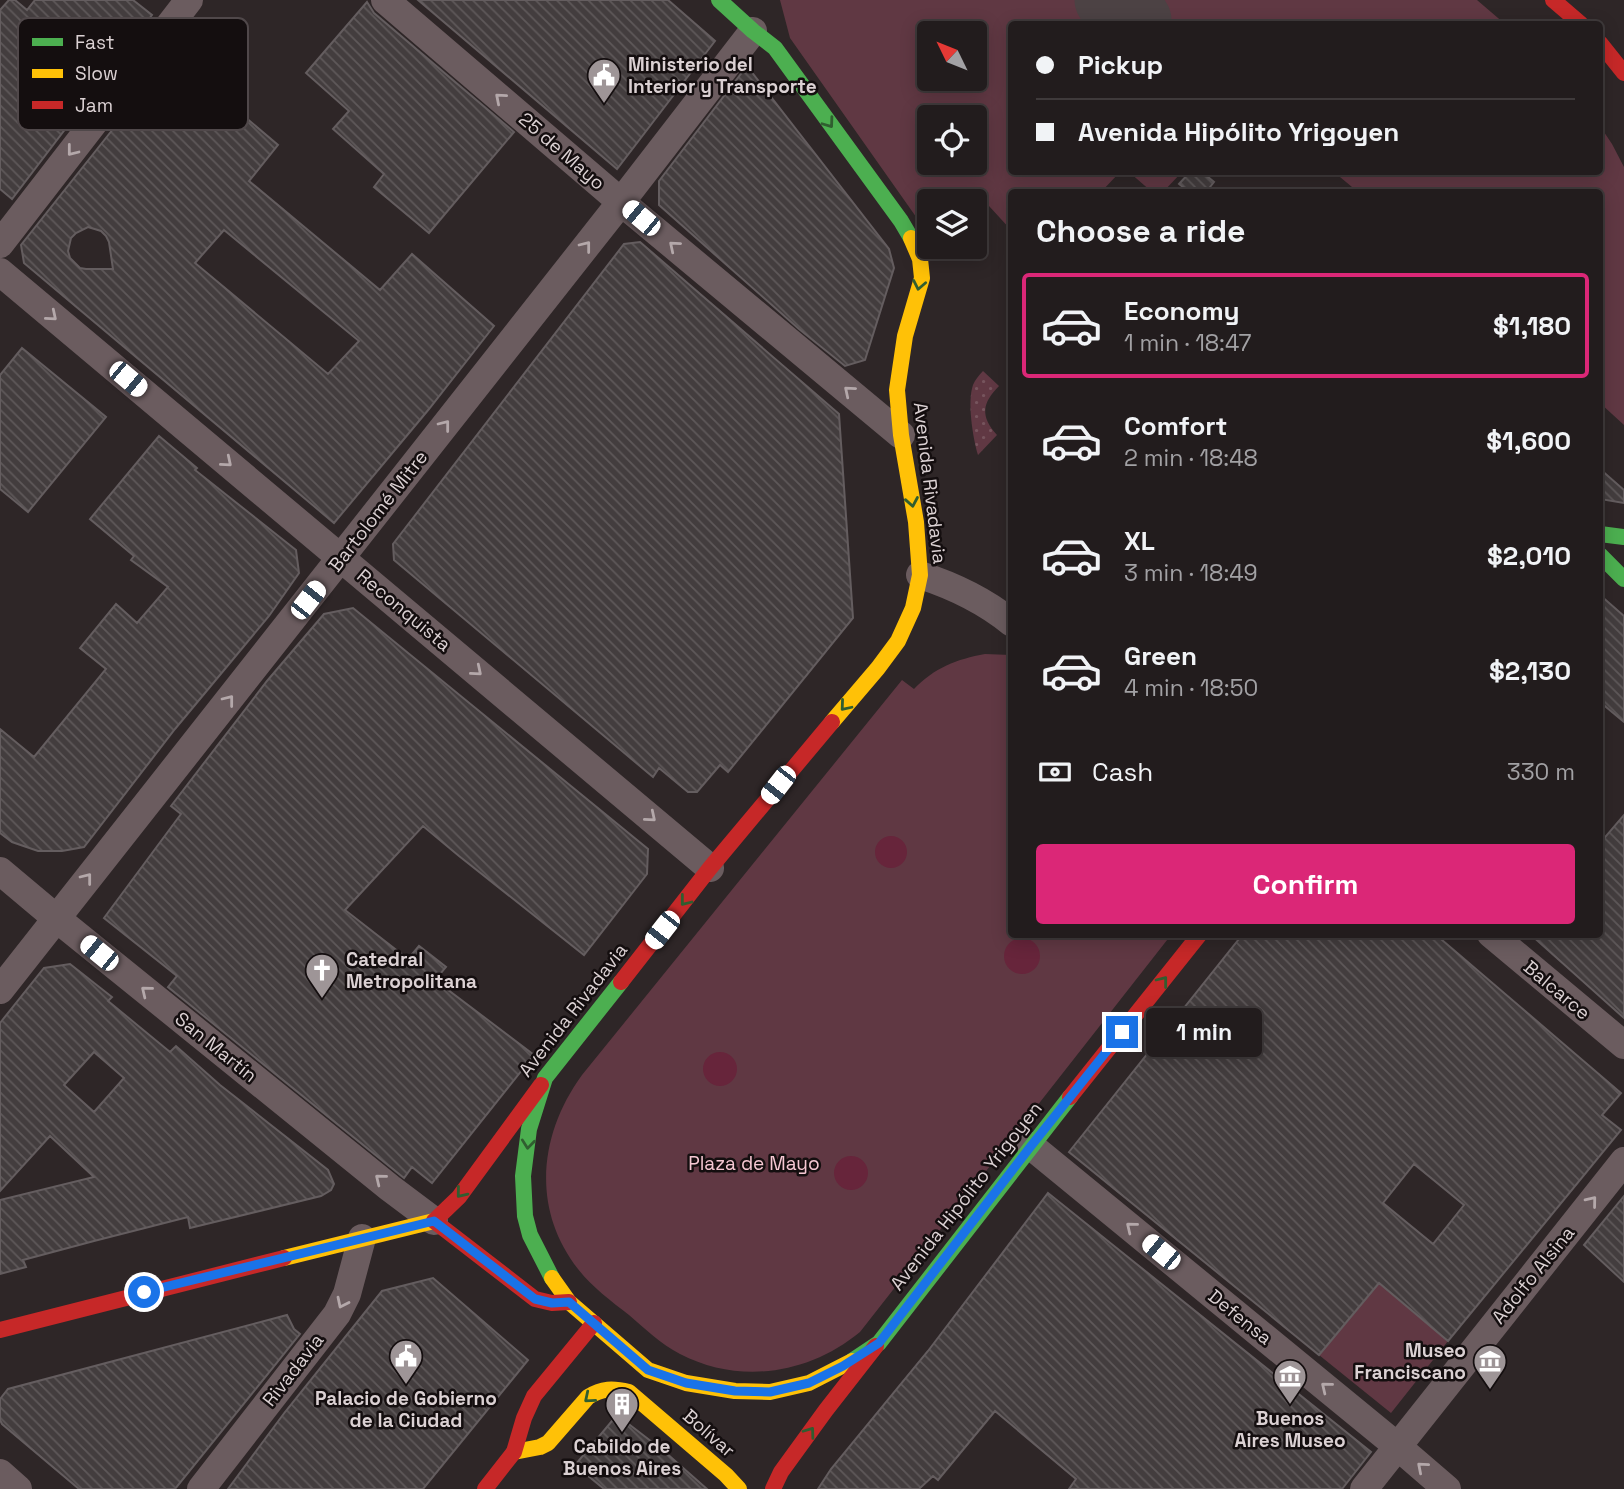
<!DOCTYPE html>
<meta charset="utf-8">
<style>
body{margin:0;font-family:"Space Grotesk",sans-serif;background:#2e292a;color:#f1f3f6;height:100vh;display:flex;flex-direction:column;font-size:26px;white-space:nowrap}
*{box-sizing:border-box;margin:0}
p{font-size:23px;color:#a2a1a4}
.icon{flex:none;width:38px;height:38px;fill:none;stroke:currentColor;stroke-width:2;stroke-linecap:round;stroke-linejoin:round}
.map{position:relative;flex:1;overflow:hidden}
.side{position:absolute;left:1008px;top:189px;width:595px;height:749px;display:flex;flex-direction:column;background:#221c1d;border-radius:7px;box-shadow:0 4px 18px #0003,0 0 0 2px #3f3a3b}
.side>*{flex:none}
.banner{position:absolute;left:1008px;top:21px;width:595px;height:154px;border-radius:7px;box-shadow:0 4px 18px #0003,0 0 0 2px #3f3a3b;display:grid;align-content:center;height:154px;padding:0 28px;background:#221c1d}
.needle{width:46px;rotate:313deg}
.fabs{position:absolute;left:917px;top:21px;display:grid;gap:14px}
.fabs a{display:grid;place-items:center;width:70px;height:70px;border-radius:7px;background:#221c1d;box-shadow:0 4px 18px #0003,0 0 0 2px #3f3a3b;font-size:35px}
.end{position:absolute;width:32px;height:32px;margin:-16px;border:9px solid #1a73e8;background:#fff;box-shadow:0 0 0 4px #fff}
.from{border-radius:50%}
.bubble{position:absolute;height:49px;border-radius:7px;background:#221c1d;box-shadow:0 4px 18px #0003,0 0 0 2px #3f3a3b;font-size:23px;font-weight:600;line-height:49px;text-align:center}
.car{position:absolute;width:21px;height:42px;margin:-21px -10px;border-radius:9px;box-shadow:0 0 5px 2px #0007;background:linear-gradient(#fff 24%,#345 0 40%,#fff 0 76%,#345 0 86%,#fff 0)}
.banner b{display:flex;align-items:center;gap:24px;height:66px;font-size:26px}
.banner b+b{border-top:2px solid #3f3a3b}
.banner i{width:18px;height:18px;background:#f1f3f6}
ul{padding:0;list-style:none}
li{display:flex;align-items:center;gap:21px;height:105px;margin:0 14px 10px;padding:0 14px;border:4px solid transparent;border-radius:7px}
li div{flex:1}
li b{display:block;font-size:26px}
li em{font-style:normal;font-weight:600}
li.current{border-color:#db2777}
li>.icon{width:63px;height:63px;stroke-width:1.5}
h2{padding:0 28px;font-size:32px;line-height:84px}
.pay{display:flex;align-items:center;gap:18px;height:77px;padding:0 28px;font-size:26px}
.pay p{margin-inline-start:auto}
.cta{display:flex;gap:14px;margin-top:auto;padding:14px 28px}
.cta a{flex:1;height:80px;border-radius:7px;background:#db2777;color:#fff;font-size:28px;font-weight:600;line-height:80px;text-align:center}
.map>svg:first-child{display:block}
.grass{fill:url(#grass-dots)}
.park{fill:#603843;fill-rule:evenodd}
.water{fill:#67253b}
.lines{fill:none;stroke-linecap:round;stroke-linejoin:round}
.taxiway{stroke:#4c4244;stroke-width:65}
.building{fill:url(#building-back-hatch);stroke:#645d5f;stroke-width:2;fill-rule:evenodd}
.street{stroke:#6b5c5f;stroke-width:28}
.fast{stroke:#4caf50;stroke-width:16}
.slow{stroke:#ffc107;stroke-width:16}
.jam{stroke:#c62828;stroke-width:16}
.oneway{stroke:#b4a8aa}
.oneway2{stroke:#305e30}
.route{stroke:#1a73e8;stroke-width:9}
.labels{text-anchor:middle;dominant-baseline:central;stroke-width:5;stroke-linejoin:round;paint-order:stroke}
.poi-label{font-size:19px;font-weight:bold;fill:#dbd1d3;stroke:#140e0f}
.street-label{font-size:19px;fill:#dbd1d3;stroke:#140e0f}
.park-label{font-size:19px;fill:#f6c8d3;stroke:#140e0f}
.key{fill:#140e0f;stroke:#50484a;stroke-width:2}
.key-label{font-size:19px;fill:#dbd1d3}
</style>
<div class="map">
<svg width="1624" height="1489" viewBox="0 0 1624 1489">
<defs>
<pattern id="grass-dots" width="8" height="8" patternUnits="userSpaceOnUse" patternTransform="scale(1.75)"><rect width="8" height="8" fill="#603843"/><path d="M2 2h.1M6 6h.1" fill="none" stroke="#76545d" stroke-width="1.8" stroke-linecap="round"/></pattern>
<pattern id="building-back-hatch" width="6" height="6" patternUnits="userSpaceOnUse" patternTransform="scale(1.75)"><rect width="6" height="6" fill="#433d3e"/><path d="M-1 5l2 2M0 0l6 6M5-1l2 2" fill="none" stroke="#5e5859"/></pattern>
</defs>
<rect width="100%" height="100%" fill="#2e2627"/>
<path class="grass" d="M 983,371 L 999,386 C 982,403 980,416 997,435 L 978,455 C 973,438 967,402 973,385 C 975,380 979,375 983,371 Z"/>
<path class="park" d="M 780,0 L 1477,0 L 1505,24 L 1012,24 L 1012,172 L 1120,172 L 1101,192 L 1012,192 L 1011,230 L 989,206 L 981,194 L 974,201 L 929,201 L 929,230 L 926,231 L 790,38 ZM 929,33 L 975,33 L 975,79 L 929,79 ZM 929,117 L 975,117 L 975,163 L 929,163 Z
M 1600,126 L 1612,144 L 1624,167 L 1624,425 L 1600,403 L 1600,192 L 1358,192 L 1334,172 L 1600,172 Z
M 1129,172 L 1182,172 L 1163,192 L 1152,192 Z
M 985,654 L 1011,655 L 1012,934 L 1171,935 L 860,1332 C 809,1374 740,1385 680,1354 C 661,1344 645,1329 629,1315 C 611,1301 592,1287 578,1269 C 531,1209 539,1134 582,1075 L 902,680 L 914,689 C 934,668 957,659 985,654 Z
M 1379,1283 L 1448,1341 L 1391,1413 L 1319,1355 Z"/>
<path class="water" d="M875 852a16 16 0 1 1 32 0a16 16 0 1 1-32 0Z
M1004 956a18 18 0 1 1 36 0a18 18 0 1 1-36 0Z
M703 1069a17 17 0 1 1 34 0a17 17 0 1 1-34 0Z
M834 1173a17 17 0 1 1 34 0a17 17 0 1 1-34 0Z"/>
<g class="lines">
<path class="taxiway" d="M 1107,0 L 1139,20"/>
</g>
<path class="building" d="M 9,0 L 15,0 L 27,10 L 35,0 L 133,0 L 152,15 L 12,199 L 0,189 L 0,10 Z
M 418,0 L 668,0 L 715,41 L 617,169 Z
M 367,2 L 374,13 L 514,132 L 429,233 L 374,187 L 384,174 L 333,129 L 349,111 L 306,73 Z
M 171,54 L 278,145 L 249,181 L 380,290 L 412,254 L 494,326 L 429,409 L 334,523 L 24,263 L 21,245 L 144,90 ZM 88,227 L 101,231 L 106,236 L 109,242 L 113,269 L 86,269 L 80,268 L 70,258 L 68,251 L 71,238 L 76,233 ZM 224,230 L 359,341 L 328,374 L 195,263 Z
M 747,66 L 889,249 L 894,268 L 865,360 L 845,366 L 799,329 L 659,205 L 659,181 Z
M 1190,172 L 1202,172 L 1214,182 L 1206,192 L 1189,192 L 1179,184 Z
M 640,242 L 839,414 L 853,618 L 728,772 L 720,765 L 697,792 L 688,792 L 659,768 L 653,777 L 394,560 L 393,544 L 624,244 Z
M 22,348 L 106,417 L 28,512 L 0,489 L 0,375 Z
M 159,436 L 197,468 L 195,470 L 296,550 L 299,573 L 269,616 L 175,729 L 84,847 L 62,851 L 38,851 L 12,842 L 0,833 L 0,729 L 34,757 L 106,669 L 80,648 L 116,604 L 137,623 L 168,587 L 131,560 L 134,556 L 90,519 Z
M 1600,469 L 1624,490 L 1624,503 L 1600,499 Z
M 1600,595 L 1624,616 L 1624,722 L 1600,702 Z
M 353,608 L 648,849 L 647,874 L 584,955 L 459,856 L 423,826 L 345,910 L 408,959 L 419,946 L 446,967 L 435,980 L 534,1055 L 432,1183 L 412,1167 L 404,1178 L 168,987 L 177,976 L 104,918 L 181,814 L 171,806 L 267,681 L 324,614 Z
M 1624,815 L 1624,1018 L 1530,934 L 1600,934 L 1600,843 Z
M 1243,934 L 1435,934 L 1621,1093 L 1602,1115 L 1621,1130 L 1448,1341 L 1379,1283 L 1319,1355 L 1069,1152 ZM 1414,1164 L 1464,1205 L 1433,1244 L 1383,1203 Z
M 70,964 L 112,997 L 108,1001 L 170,1052 L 176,1046 L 220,1085 L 328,1170 L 334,1184 L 331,1190 L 321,1196 L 190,1228 L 188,1217 L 94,1241 L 23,1260 L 26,1267 L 0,1274 L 0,1200 L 94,1177 L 50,1136 L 0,1191 L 0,1023 L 44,968 ZM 94,1052 L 124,1078 L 94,1112 L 64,1085 Z
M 1048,1193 L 1371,1452 L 1342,1489 L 1069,1489 L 1076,1479 L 995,1411 L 938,1480 L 933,1476 L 919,1489 L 818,1489 L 831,1469 L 928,1351 Z
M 1624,1196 L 1624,1282 L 1584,1245 Z
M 433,1278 L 528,1360 L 423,1489 L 228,1489 L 285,1412 L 382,1291 Z
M 287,1315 L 294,1329 L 300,1334 L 175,1489 L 79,1489 L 2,1424 L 0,1420 L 0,1399 L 8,1389 Z
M 617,1415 L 665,1452 L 707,1489 L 604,1489 L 575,1465 Z"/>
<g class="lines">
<path class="street" d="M 385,0 L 621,202 L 901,435
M 0,244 L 189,0
M 0,272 L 710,868
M 920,575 C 954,586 984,600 1012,623
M 0,871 L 56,918 L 390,1188 L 434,1221
M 1491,934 L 1624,1045
M 0,990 L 621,202 L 753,31
M 1031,1146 L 1397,1446 L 1447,1489
M 0,1473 L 18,1489
M 201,1489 L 337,1314 L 347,1294 L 362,1238
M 1364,1489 L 1624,1161"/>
<path class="fast" d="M 719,0 L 753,31 L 775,48 L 901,221 L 911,238
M 1600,534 L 1624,537
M 1600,555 L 1624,579
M 552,1278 L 530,1235 L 525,1216 L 523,1176 L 529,1129 L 545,1078 L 621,982
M 852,1361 L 879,1343 L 1070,1097"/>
<path class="slow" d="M 832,722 L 878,668 L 898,641 L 913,608 L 920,575 L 916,522 L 901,435 L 897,390 L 905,336 L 922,278 L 920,259 L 911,238
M 284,1258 L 434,1221
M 552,1278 L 569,1302 L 648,1370 L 686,1383 L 735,1391 L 770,1392 L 809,1383 L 852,1361
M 514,1452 L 540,1447 L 548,1443 L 588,1397 C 602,1388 613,1388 629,1392 L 726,1475 L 739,1489"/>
<path class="jam" d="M 1553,0 L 1581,24
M 1600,43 L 1624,73
M 621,982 L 710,868 L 832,722
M 1070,1097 L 1200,934
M 434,1221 L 459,1197 L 541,1085
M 434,1221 L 535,1299 L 552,1303 L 569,1302
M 0,1330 L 284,1258
M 485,1489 L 514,1452 L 524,1418 L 534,1396 L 594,1323
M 773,1489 L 781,1472 L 826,1410 L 876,1346"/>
</g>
<defs><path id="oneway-chevron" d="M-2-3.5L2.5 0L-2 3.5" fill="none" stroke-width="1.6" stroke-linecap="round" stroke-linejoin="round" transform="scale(1.75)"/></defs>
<g class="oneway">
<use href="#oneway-chevron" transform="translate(500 98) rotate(-139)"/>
<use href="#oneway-chevron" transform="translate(72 151) rotate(128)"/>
<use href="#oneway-chevron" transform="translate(586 246) rotate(-52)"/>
<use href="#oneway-chevron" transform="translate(674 246) rotate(-140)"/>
<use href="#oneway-chevron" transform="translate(52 316) rotate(40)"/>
<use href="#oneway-chevron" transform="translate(849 391) rotate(-140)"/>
<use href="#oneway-chevron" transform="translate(445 425) rotate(-52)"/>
<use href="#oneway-chevron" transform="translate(227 462) rotate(40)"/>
<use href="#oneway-chevron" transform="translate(477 671) rotate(40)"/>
<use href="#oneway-chevron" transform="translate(229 700) rotate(-52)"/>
<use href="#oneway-chevron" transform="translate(651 817) rotate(40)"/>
<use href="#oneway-chevron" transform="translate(87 878) rotate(-52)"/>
<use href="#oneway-chevron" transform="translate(146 991) rotate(-141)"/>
<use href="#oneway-chevron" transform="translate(380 1179) rotate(-141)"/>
<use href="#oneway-chevron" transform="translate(1592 1201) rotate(-51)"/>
<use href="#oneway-chevron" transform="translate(1131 1227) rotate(-141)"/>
<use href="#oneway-chevron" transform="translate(342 1303) rotate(116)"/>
<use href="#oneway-chevron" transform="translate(1326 1387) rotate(-141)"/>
<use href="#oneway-chevron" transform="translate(1422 1467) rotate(-139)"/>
</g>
<g class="oneway2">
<use href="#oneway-chevron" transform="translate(829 123) rotate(54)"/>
<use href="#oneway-chevron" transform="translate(919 285) rotate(101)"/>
<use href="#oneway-chevron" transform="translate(912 502) rotate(80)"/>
<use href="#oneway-chevron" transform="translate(845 706) rotate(130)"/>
<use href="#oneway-chevron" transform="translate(685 901) rotate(128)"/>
<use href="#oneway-chevron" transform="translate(1163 981) rotate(-52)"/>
<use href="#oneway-chevron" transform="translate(528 1144) rotate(96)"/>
<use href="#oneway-chevron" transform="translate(461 1193) rotate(129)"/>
<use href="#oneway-chevron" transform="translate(589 1398) rotate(140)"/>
<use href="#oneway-chevron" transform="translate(810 1432) rotate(-54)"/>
</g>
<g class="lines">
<path class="route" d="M 144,1292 L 434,1221 L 535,1299 L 552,1303 L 569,1302 L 648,1370 L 686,1383 L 735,1391 L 770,1392 L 809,1383 L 843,1366 L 879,1343 L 1031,1146 L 1122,1032"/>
</g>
<defs>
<symbol id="civic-pin" viewBox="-11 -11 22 30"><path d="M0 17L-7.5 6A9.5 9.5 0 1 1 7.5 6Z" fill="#9e9597" stroke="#140e0f"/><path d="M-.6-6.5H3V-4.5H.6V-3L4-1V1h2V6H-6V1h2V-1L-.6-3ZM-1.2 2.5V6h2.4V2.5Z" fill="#fff"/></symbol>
<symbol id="church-pin" viewBox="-11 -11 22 30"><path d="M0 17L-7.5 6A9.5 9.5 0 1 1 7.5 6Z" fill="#9e9597" stroke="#140e0f"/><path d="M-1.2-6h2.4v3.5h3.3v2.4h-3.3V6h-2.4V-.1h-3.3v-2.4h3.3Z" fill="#fff"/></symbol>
<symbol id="museum-pin" viewBox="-11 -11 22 30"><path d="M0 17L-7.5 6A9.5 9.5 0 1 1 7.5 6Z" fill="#9e9597" stroke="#140e0f"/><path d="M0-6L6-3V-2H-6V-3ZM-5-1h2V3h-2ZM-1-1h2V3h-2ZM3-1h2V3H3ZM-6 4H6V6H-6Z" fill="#fff"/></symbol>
<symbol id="building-pin" viewBox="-11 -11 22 30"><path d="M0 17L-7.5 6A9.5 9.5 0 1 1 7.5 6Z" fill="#9e9597" stroke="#140e0f"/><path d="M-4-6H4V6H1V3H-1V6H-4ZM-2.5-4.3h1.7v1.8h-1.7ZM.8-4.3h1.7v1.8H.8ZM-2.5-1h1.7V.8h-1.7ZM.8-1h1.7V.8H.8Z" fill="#fff"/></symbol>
</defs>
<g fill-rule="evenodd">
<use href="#civic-pin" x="585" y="56" width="38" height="52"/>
<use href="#church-pin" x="303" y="951" width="38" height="52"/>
<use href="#civic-pin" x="387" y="1337" width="38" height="52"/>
<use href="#museum-pin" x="1471" y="1342" width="38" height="52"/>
<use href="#museum-pin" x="1271" y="1357" width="38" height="52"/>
<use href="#building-pin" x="603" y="1385" width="38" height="52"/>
</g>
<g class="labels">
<g class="poi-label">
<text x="628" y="64" text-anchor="start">Ministerio del<tspan x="628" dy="22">Interior y Transporte</tspan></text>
<text x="346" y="959" text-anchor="start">Catedral<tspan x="346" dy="22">Metropolitana</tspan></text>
<text x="1466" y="1350" text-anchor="end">Museo<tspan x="1466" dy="22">Franciscano</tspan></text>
<text x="406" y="1398">Palacio de Gobierno<tspan x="406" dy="22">de la Ciudad</tspan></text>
<text x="1290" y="1418">Buenos<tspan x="1290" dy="22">Aires Museo</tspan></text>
<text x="622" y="1446">Cabildo de<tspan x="622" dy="22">Buenos Aires</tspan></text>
</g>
<g class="street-label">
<text transform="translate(562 151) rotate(41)">25 de Mayo</text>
<text transform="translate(930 483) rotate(83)">Avenida Rivadavia</text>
<text transform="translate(378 511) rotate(-52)">Bartolomé Mitre</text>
<text transform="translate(404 610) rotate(40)">Reconquista</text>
<text transform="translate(1557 990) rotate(40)">Balcarce</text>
<text transform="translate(573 1010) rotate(-52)">Avenida Rivadavia</text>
<text transform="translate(216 1047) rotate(39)">San Martín</text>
<text transform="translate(966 1196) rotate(-52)">Avenida Hipólito Yrigoyen</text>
<text transform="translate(1533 1275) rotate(-51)">Adolfo Alsina</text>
<text transform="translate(1240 1317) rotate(39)">Defensa</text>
<text transform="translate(293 1370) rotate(-52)">Rivadavia</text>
<text transform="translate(709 1433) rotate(41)">Bolívar</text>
</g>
<g class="park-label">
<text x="754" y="1163">Plaza de Mayo</text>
</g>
</g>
<rect x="18" y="18" width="230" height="112" rx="10" class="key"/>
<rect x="32" y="38" width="31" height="8" fill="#4caf50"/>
<rect x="32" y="69" width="31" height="9" fill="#ffc107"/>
<rect x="32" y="101" width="31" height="8" fill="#c62828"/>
<g class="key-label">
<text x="75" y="49">Fast</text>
<text x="75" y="80">Slow</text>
<text x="75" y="112">Jam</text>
</g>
</svg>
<div class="fabs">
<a><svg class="needle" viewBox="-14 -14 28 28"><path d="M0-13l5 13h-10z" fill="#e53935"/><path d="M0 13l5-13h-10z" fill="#a2a1a4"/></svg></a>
<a><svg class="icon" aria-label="locate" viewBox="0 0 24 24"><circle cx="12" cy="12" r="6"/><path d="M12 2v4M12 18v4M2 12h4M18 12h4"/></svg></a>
<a><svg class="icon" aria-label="layers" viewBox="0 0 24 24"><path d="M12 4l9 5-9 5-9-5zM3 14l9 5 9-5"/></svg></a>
</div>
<i class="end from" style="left:144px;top:1292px"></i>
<i class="end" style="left:1122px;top:1032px"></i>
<div class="bubble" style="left:1146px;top:1008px;width:116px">1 min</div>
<i class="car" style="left:641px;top:218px;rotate:310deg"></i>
<i class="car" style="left:128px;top:379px;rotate:130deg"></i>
<i class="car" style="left:308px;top:600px;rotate:38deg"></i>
<i class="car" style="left:778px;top:785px;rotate:218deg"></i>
<i class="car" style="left:662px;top:930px;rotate:218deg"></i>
<i class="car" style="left:99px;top:953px;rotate:309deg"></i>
<i class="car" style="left:1161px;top:1252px;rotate:309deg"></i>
<div class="banner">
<b><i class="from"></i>Pickup</b>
<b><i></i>Avenida Hipólito Yrigoyen</b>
</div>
<section class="side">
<h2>Choose a ride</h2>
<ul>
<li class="current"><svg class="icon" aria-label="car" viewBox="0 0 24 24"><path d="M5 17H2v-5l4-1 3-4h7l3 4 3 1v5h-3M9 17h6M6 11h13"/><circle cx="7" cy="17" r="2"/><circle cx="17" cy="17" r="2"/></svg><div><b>Economy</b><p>1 min · 18:47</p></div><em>$1,180</em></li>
<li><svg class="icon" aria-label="car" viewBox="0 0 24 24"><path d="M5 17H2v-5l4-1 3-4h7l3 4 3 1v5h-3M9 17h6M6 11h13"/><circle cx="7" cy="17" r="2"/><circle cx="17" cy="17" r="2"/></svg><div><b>Comfort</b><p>2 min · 18:48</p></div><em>$1,600</em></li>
<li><svg class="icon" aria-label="car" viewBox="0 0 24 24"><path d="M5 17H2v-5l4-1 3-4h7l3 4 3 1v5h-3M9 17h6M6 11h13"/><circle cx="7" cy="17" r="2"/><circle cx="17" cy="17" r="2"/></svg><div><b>XL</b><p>3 min · 18:49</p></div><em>$2,010</em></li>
<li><svg class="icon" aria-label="car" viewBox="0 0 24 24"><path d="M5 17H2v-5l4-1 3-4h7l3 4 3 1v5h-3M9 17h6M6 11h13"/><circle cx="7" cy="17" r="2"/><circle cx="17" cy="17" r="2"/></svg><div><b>Green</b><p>4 min · 18:50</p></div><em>$2,130</em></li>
</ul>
<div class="pay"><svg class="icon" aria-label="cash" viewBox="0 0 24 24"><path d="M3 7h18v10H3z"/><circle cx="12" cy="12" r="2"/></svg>Cash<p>330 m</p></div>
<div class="cta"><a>Confirm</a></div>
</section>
</div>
